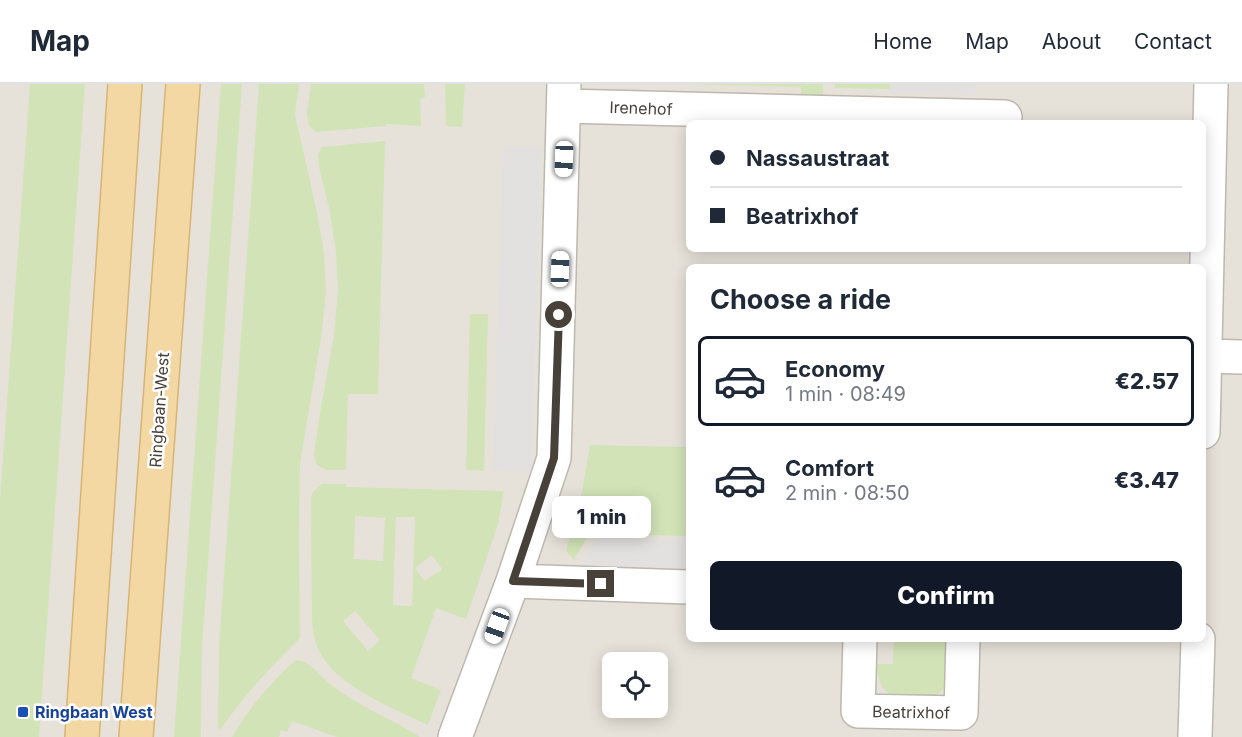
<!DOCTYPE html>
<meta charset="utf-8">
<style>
body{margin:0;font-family:Inter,sans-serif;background:#f6f6f7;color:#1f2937;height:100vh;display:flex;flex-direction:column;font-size:22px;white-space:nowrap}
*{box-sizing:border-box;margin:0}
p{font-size:20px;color:#747a83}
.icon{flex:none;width:33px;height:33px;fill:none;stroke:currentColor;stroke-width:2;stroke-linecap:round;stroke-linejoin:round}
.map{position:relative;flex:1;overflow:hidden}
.panel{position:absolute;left:686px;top:180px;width:520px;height:378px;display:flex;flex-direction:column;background:#fff;border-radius:9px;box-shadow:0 3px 15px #0003}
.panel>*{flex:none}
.guide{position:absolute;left:686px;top:36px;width:520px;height:132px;border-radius:9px;box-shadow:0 3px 15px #0003;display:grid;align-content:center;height:132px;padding:0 24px;background:#fff}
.tools{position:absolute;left:602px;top:568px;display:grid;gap:12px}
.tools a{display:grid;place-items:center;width:66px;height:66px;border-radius:9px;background:#fff;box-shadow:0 3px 15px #0003;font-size:30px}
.end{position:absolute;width:27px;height:27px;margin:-14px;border:8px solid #474139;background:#fff;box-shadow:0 0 0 3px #fff}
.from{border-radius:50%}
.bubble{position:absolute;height:42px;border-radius:9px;background:#fff;box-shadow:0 3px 15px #0003;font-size:20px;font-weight:800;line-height:42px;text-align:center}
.car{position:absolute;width:18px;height:36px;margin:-18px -9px;border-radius:8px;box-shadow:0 0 4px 2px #0007;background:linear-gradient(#fff 24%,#345 0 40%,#fff 0 76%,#345 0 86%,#fff 0)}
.guide b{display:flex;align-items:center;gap:21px;height:57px;font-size:22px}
.guide b+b{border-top:2px solid #e0e1e3}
.guide i{width:15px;height:15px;background:#1f2937}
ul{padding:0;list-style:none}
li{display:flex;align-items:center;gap:18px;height:90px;margin:0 12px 9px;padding:0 12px;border:3px solid transparent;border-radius:9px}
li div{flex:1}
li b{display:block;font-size:22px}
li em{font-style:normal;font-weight:800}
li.active{border-color:#111827}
li>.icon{width:54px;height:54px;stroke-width:1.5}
h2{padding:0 24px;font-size:27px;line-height:72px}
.button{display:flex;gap:12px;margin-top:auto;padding:12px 24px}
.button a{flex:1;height:69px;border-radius:9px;background:#111827;color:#fff;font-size:24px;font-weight:800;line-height:69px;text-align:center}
header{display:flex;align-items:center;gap:36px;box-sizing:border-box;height:84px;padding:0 30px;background:#fff;border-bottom:2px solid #e0e1e3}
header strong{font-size:28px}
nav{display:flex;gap:33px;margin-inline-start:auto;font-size:21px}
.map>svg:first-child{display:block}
.residential{fill:#e7e2d9;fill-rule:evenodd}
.green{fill:#d2e3b8;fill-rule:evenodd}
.parking{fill:#e3e1df}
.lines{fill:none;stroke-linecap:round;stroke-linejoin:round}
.minor-casing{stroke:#beb7ae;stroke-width:36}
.major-casing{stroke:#d8b475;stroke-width:36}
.minor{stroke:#fff;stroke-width:33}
.major{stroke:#f4d8a3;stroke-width:33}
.route{stroke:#474139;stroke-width:8}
.transit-dot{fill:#1a4fb4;stroke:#fff;stroke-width:2}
.labels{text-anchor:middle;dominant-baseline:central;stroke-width:5;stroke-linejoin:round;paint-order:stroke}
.street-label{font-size:16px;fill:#474139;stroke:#fff}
.transit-label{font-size:16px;font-weight:bold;fill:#164399;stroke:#fff;text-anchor:start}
</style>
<header>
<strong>Map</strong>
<nav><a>Home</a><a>Map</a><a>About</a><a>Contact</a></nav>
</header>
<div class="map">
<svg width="1242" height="653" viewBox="0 0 1242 653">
<rect width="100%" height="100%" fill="#f4f0eb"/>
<path class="residential" d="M 0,0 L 1242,0 L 1242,653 L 0,653 ZM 688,39 L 1203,39 L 1203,165 L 688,165 ZM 688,183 L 1203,183 L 1203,555 L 688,555 ZM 612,579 L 657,579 L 657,624 L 612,624 Z"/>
<path class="green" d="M 30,0 L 85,0 L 39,653 L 0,653 L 0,416 Z
M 221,0 L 242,0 L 202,563 L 201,653 L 174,653 Z
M 259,0 L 299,0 L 295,31 L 317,128 L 324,168 L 326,208 L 321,254 L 300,379 L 299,453 L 300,554 C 271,583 244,611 221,645 L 218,644 L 219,562 Z
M 311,0 L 424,0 L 425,13 L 420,15 L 421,42 L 386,40 L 385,42 L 316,48 L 309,42 L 307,29 Z
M 445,0 L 465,0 L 462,43 L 446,42 Z
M 687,0 L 823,0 L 823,20 L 801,20 L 801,3 Z
M 835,0 L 892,0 L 892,5 L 835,4 Z
M 385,57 L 378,310 L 348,310 L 346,386 L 327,386 L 317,381 L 314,371 L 319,334 L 334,252 L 338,205 L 336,168 L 329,124 L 319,83 L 318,70 L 322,63 Z
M 470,230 L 488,230 L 484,387 L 466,386 Z
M 590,361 L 688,363 L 688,452 L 589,450 L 574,476 L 566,467 L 582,408 Z
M 322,400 L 346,400 L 346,403 L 504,407 L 498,440 L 466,535 L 436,524 L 411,594 L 441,606 L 428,641 C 394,625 336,602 319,567 C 314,557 313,546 312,535 L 311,413 L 313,408 ZM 355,432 L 385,434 L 383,477 L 354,475 ZM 396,433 L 415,433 L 412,522 L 393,521 ZM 432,471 L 442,485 L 424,497 L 415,484 ZM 355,527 L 380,556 L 368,567 L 343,537 Z
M 894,555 L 951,555 C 950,567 950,592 945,602 C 940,612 930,613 921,614 C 893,615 879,612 876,580 L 893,580 Z
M 296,576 C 309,576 321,592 330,600 C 357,622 391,634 420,653 L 337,653 L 292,637 L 287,648 L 281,646 L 279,653 L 232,653 C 248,626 272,596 296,576 Z"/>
<path class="parking" d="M 890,0 L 975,0 L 975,11 L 890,10 Z
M 503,62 L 541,63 L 531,388 L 493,386 Z
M 597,454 L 688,456 L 688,491 L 575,489 Z"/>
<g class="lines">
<defs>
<path id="minor" d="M 564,22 L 1005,33
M 1205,272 L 1242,273
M 1203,348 L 1211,0
M 513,497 L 688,503
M 860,555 L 858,627 L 961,629 L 963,555
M 455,653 L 513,497 L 554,374 L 564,0
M 1195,653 L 1198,555"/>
<path id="major" d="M 82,653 L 125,0
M 136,653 L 183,0"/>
</defs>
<use href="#minor" class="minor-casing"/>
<use href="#major" class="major-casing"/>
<use href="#minor" class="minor"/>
<use href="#major" class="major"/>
</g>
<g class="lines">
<path class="route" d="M 559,231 L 554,374 L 513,497 L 601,500"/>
</g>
<rect class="transit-dot" x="17" y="622" width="12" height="12" rx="3"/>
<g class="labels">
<g class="street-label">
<text transform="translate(641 24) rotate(2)">Irenehof</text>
<text transform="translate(159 326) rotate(-86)">Ringbaan-West</text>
<text transform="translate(911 628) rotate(1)">Beatrixhof</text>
</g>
<g class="transit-label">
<text x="35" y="628">Ringbaan West</text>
</g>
</g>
</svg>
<div class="tools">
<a><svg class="icon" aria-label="locate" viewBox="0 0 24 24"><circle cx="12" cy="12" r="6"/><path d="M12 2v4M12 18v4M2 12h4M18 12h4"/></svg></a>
</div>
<i class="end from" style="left:559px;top:231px"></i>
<i class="end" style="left:601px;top:500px"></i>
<div class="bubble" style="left:552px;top:412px;width:99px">1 min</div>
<i class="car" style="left:564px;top:75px;rotate:182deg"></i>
<i class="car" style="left:560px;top:185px;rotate:2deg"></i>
<i class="car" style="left:497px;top:542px;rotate:200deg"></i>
<div class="guide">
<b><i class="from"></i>Nassaustraat</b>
<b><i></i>Beatrixhof</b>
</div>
<section class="panel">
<h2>Choose a ride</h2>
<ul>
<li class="active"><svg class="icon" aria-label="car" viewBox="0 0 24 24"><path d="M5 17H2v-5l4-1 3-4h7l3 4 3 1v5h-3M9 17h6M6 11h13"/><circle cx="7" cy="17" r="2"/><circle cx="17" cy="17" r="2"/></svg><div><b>Economy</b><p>1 min · 08:49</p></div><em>€2.57</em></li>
<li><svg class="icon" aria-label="car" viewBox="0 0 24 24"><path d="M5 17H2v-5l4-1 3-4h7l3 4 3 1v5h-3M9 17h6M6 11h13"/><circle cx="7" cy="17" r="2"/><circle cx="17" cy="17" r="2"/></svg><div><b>Comfort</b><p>2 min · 08:50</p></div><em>€3.47</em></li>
</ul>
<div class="button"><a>Confirm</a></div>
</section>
</div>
